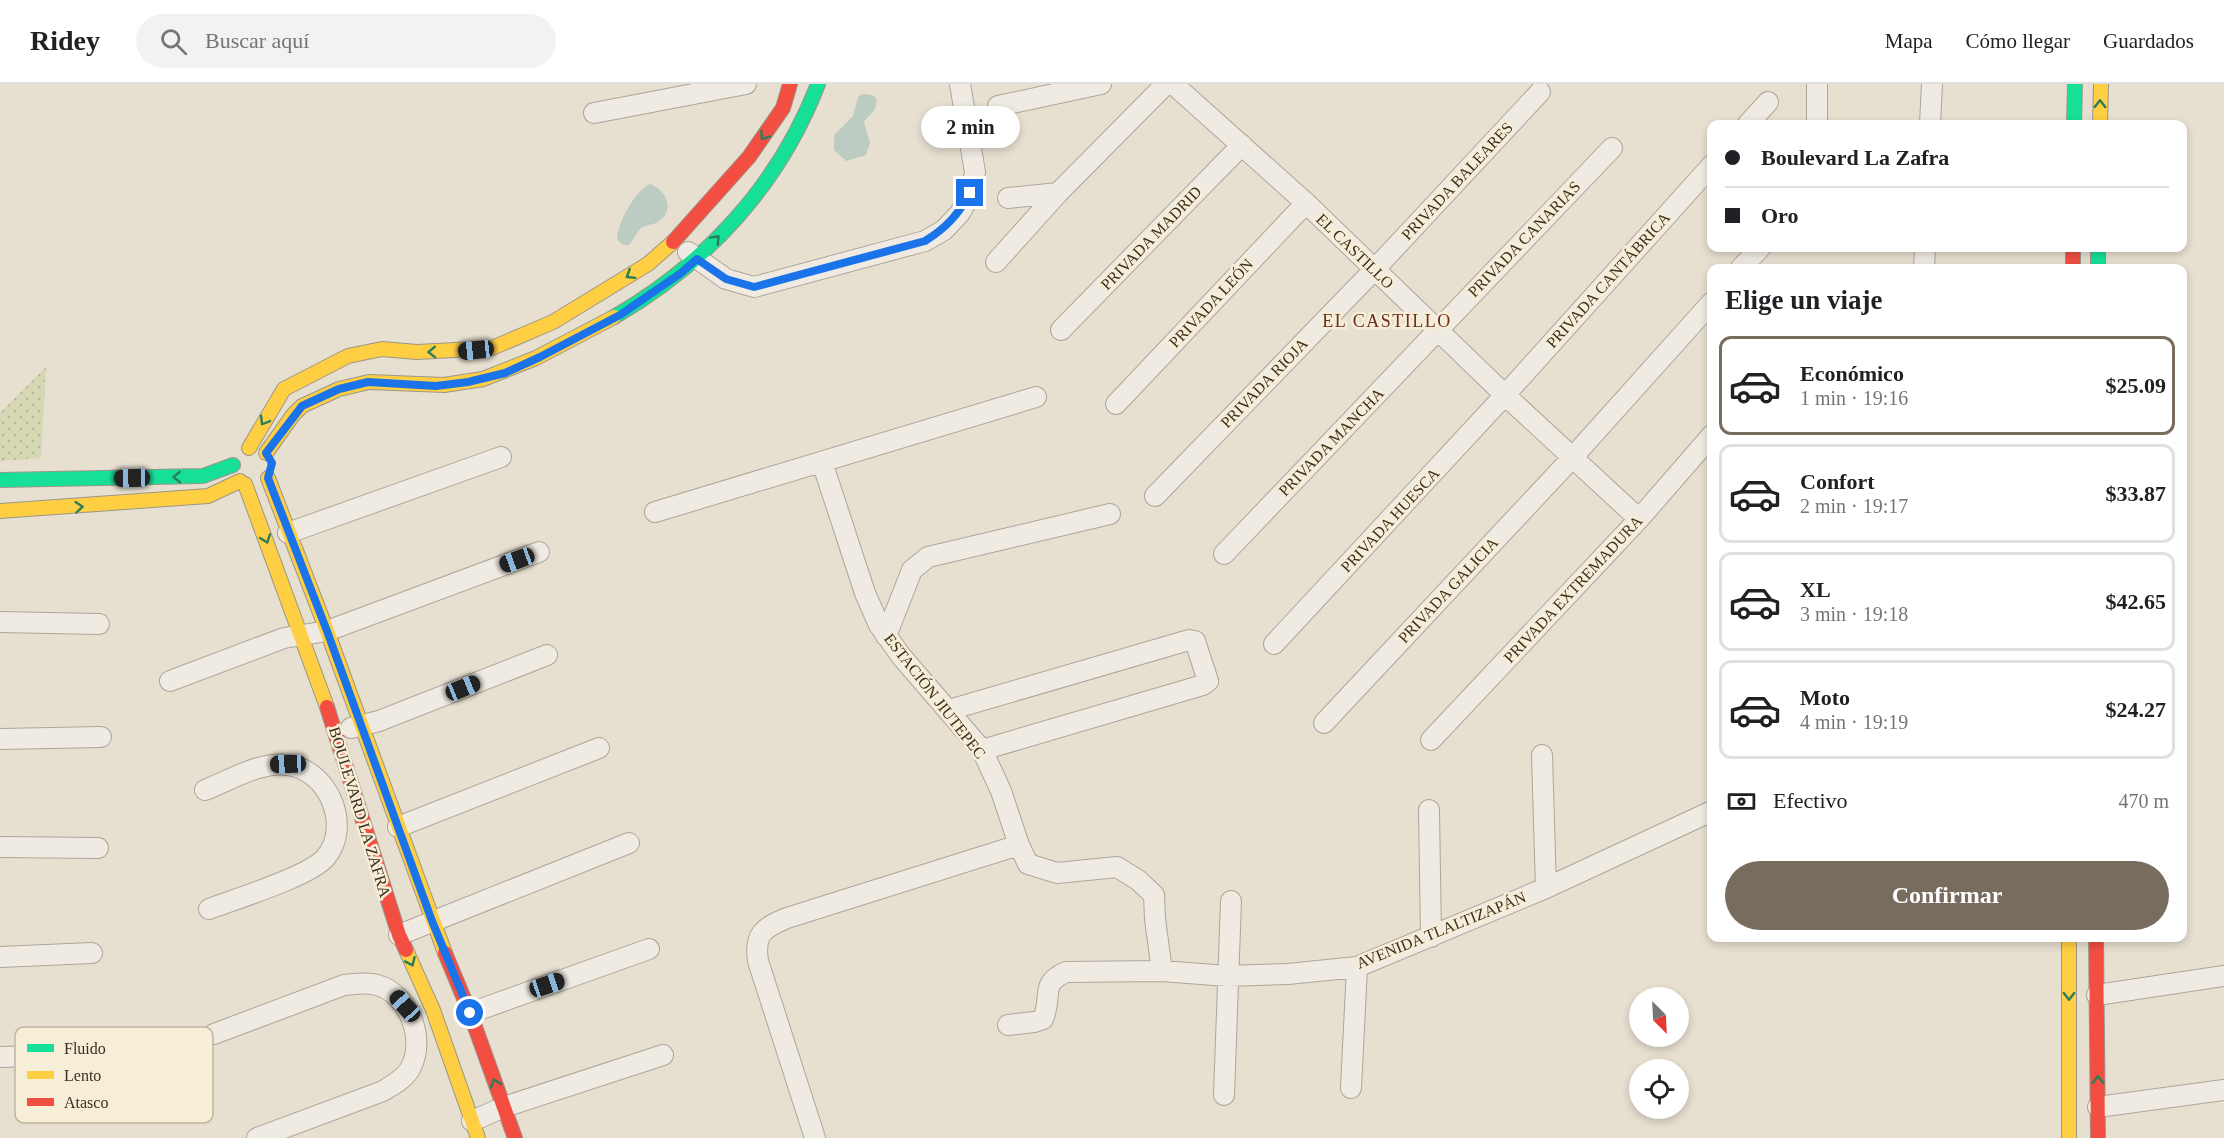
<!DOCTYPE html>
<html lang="es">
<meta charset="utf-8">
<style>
body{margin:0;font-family:"Times New Roman",serif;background:#f2f2f2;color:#202124;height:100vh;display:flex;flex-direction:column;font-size:22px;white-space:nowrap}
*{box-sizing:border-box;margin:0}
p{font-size:20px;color:#757577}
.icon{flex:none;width:33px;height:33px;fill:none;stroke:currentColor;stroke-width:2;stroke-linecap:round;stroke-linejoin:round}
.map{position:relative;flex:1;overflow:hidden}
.side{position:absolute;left:1707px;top:180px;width:480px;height:678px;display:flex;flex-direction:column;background:#fff;border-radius:12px;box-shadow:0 3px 9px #0003}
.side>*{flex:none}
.guide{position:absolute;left:1707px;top:36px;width:480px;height:132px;border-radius:12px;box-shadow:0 3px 9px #0003;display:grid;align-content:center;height:132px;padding:0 18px;background:#fff}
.needle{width:39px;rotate:156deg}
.tools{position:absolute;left:1629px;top:903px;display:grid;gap:12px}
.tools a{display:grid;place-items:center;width:60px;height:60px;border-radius:50%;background:#fff;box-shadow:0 3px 9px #0003;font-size:30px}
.end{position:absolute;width:27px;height:27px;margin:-14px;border:8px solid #1a73e8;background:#fff;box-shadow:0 0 0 3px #fff}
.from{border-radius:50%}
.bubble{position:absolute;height:42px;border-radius:21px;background:#fff;box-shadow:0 3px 9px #0003;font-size:20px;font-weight:800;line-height:42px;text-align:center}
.car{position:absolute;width:18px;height:36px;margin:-18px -9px;border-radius:8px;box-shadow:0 0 4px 2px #0007;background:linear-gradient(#222 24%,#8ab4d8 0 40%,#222 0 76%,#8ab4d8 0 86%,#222 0)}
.guide b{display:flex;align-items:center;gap:21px;height:57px;font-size:22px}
.guide b+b{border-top:2px solid #e0e0e0}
.guide i{width:15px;height:15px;background:#202124}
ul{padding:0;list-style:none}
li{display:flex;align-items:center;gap:18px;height:99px;margin:0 12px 9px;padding:0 6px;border:3px solid #e0e0e0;border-radius:12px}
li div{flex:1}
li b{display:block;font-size:22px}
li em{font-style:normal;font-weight:800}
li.on{border-color:#786c5e}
li>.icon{width:54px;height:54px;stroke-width:1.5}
h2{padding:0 18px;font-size:27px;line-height:72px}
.pay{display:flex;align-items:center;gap:15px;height:66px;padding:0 18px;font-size:22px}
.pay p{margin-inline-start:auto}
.primary-button{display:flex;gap:12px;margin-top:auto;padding:12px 18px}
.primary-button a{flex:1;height:69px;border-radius:36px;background:#786c5e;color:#fff;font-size:24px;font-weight:800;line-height:69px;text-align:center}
header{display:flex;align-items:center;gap:36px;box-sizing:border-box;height:84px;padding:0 30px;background:#fff;border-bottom:2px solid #e0e0e0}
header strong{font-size:28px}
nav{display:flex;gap:33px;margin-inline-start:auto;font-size:21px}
.search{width:420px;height:54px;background:#f2f2f2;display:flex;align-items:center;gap:15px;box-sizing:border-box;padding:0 21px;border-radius:33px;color:#757577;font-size:22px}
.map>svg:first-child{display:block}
.green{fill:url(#green-dots)}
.water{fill:#bcccc2}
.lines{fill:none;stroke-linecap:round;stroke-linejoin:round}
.street-casing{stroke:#ada599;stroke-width:22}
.fast-casing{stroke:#9c958a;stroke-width:16}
.slow-casing{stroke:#9c958a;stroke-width:16}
.jam-casing{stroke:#9c958a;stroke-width:16}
.street{stroke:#efebe3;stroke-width:20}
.fast{stroke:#16e098;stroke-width:14}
.slow{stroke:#ffcf43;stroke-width:14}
.jam{stroke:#f24e42;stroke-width:14}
.oneway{stroke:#2b7e56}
.route{stroke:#1a73e8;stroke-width:8}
.labels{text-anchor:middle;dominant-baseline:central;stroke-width:5;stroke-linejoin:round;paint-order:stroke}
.street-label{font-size:16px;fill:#3d2e20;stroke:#f7eed8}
.neighbourhood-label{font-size:18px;letter-spacing:1.5px;fill:#6b2e1e;stroke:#f7eed8}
.key{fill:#f7eed8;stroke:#bfb4a1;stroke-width:1.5}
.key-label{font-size:16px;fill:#3d2e20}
</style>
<header>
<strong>Ridey</strong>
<div class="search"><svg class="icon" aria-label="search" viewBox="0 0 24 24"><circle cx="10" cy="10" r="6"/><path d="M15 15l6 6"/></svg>Buscar aquí</div>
<nav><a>Mapa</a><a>Cómo llegar</a><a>Guardados</a></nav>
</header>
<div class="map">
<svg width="2224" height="1054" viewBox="0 0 2224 1054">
<defs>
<pattern id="green-dots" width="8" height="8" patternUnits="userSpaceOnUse" patternTransform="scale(1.5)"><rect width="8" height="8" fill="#d6d7b3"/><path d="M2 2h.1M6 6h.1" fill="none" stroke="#b9b99a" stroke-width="1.8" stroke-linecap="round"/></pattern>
</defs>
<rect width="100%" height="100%" fill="#e7e0d1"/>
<path class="green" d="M 46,283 L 41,374 L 0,377 L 0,329 Z"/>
<path class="water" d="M 862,10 L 872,11 L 876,14 C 878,27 871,28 864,38 L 870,59 L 866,71 L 846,77 L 834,66 L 834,51 L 853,32 L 858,13 Z
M 650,100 C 666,105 676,127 658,138 C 653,141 646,140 640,145 C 636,150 633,156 629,161 L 623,161 L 617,155 C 618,138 634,108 650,100 Z"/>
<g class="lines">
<defs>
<path id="street" d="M 1173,0 L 1306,119 L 1505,311 L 1639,435
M 998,22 L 1101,0
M 594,29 L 746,0
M 1748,40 L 1768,18
M 1817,40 L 1817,0
M 1930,40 L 1932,0
M 1008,114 L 1058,109
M 688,168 L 726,195 L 754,203 L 925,157 L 944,146 L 960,129 L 971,109 L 975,88 L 960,0
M 996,178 L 1058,109 L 1166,0
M 1741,184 L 1760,164
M 1924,184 L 1925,164
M 1061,246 L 1242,61
M 1116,320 L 1306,119
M 822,378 L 865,509 L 879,541 L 901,572 L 982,666 L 1001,707 L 1019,761 L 1028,780 L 1057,789 L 1117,783 L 1138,796 L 1154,811 L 1155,835 L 1162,887
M 1155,412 L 1374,186 L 1540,8
M 655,428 L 1036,313
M 288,449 L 501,373
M 1224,470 L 1612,64
M 0,538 L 99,540
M 886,552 L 912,486 L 928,473 L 1110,430
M 1274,560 L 1505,311 L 1712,81
M 170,597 L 284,554 L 327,547 L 539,468
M 949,626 L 1189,556 L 1195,557 L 1208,597 L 1203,601 L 982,666
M 1324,639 L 1572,374 L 1712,218
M 351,644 L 379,637 L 547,571
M 0,655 L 101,653
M 1431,656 L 1639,435 L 1712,351
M 1542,671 L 1546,804
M 205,706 C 230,696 261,677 288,681 C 328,686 352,741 326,773 C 311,792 235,815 209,825
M 1429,726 L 1431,853
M 398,743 L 599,664
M 0,763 L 98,764
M 399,851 L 629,759
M 0,873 L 92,869
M 2097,911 L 2224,892
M 470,929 L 649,865
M 1008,941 L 1034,938 L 1043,935 C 1053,912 1039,900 1066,888 L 1162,887 L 1227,892 L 1288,890 L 1357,883 L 1546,804 L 1712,727
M 214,950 L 344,901 C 355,900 366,898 377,901 C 408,909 426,954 411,983 C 406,994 393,1001 383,1007 L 257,1054
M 0,973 L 109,970
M 1351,1004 L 1357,883
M 1224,1011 L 1231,817
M 2098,1023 L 2224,1006
M 472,1037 L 504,1023 L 663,971
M 815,1054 L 758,877 C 754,850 763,844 787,834 L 1019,761"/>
<path id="fast" d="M 2074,40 L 2075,0
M 2098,164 L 2098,184
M 614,233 C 707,179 779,101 818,0
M 0,396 L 203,392 L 233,381"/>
<path id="slow" d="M 2100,40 L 2101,0
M 249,364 L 284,305 L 348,272 L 382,265 L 417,268 L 492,264 L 553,238 L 648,180 L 673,158
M 266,369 L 293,331 L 302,322 L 339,305 L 369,298 L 444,301 L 483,295 L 536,274 L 614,233
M 268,394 L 327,547 L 445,869
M 245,400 L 327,623
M 0,427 L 208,412 L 240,397
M 2069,854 L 2069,1054
M 406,866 L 433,926 L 478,1054"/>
<path id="jam" d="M 673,158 L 749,73 L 783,24 L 790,0
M 2073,164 L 2073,184
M 327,623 L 399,851 L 406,866
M 2096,854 L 2098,1054
M 445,869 L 470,929 L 515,1054"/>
</defs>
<use href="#street" class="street-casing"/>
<use href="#fast" class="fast-casing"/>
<use href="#slow" class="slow-casing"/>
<use href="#jam" class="jam-casing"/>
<use href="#street" class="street"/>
<use href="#fast" class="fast"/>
<use href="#slow" class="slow"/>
<use href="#jam" class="jam"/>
</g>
<defs><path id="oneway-chevron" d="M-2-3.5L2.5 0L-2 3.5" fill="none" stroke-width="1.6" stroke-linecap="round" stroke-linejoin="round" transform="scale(1.5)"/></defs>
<g class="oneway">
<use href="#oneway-chevron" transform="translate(2100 20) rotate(-89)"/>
<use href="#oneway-chevron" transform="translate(764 52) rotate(124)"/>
<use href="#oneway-chevron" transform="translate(716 155) rotate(-47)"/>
<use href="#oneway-chevron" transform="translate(630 191) rotate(148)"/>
<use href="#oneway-chevron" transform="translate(432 268) rotate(179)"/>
<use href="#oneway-chevron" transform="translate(264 337) rotate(120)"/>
<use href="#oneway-chevron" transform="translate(177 393) rotate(179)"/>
<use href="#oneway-chevron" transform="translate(79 423) rotate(-5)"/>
<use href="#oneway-chevron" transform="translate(266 455) rotate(70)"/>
<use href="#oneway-chevron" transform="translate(411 878) rotate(66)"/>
<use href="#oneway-chevron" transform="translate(2069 912) rotate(90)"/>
<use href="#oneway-chevron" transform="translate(2098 996) rotate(-91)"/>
<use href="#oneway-chevron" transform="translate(495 999) rotate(-110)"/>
</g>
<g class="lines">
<path class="route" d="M 470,929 L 432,837 L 327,547 L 268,394 L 272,379 L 266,369 L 302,322 L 339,305 L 368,298 L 436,302 L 468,298 L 505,289 L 540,273 L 620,231 L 681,189 L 697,175 L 726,195 L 754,203 L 925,157 C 946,144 958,131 970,109"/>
</g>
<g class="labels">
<g class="street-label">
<text transform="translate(1457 97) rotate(-47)">PRIVADA BALEARES</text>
<text transform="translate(1151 154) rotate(-46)">PRIVADA MADRID</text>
<text transform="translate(1524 155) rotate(-46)">PRIVADA CANARIAS</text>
<text transform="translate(1355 167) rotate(44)">EL CASTILLO</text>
<text transform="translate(1608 196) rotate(-48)">PRIVADA CANTÁBRICA</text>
<text transform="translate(1211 219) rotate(-47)">PRIVADA LEÓN</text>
<text transform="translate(1264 299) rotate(-46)">PRIVADA RIOJA</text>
<text transform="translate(1331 358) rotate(-46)">PRIVADA MANCHA</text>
<text transform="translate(1390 436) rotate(-47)">PRIVADA HUESCA</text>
<text transform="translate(1573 505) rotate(-47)">PRIVADA EXTREMADURA</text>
<text transform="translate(1448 506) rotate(-47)">PRIVADA GALICIA</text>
<text transform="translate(935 612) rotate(52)">ESTACIÓN JIUTEPEC</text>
<text transform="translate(360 728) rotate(73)">BOULEVARD LA ZAFRA</text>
<text transform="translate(1441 846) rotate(-22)">AVENIDA TLALTIZAPÁN</text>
</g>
<g class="neighbourhood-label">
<text x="1387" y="237">EL CASTILLO</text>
</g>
</g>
<rect x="15" y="943" width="198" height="96" rx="9" class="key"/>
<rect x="27" y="960" width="27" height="8" fill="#16e098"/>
<rect x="27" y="987" width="27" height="8" fill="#ffcf43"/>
<rect x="27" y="1014" width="27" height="8" fill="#f24e42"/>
<g class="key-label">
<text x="64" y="970">Fluido</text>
<text x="64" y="997">Lento</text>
<text x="64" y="1024">Atasco</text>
</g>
</svg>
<div class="tools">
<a><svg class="needle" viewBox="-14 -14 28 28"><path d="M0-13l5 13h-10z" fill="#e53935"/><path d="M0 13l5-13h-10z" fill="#757577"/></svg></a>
<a><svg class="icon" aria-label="locate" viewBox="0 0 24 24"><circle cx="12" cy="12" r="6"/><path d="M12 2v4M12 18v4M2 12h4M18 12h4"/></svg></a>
</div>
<i class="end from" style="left:470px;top:929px"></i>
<i class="end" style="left:970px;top:109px"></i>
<div class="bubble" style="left:921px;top:22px;width:99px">2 min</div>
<i class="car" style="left:476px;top:266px;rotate:264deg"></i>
<i class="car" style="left:132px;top:394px;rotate:269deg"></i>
<i class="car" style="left:517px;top:476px;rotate:250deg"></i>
<i class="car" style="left:463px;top:604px;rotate:68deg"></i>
<i class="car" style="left:288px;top:680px;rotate:268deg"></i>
<i class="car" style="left:547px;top:901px;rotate:71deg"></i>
<i class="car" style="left:405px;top:922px;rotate:318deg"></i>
<div class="guide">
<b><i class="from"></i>Boulevard La Zafra</b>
<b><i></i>Oro</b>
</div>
<section class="side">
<h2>Elige un viaje</h2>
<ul>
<li class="on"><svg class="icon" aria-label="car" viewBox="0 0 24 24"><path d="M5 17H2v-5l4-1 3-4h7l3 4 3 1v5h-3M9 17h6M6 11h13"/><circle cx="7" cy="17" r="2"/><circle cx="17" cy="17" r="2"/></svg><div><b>Económico</b><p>1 min · 19:16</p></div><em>$25.09</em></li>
<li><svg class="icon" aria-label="car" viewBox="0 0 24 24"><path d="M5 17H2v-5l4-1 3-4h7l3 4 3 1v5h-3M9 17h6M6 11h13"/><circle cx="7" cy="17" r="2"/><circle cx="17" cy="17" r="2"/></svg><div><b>Confort</b><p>2 min · 19:17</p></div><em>$33.87</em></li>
<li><svg class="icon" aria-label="car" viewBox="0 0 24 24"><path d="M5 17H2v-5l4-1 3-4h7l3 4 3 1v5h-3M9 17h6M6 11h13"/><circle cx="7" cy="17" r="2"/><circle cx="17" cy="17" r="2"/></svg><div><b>XL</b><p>3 min · 19:18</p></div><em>$42.65</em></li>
<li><svg class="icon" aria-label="car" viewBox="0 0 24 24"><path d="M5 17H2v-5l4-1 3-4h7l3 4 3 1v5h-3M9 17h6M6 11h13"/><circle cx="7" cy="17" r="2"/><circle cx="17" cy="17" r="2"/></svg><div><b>Moto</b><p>4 min · 19:19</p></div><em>$24.27</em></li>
</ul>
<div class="pay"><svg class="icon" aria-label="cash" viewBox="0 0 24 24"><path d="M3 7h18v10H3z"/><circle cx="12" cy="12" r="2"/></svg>Efectivo<p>470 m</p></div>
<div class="primary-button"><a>Confirmar</a></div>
</section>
</div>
